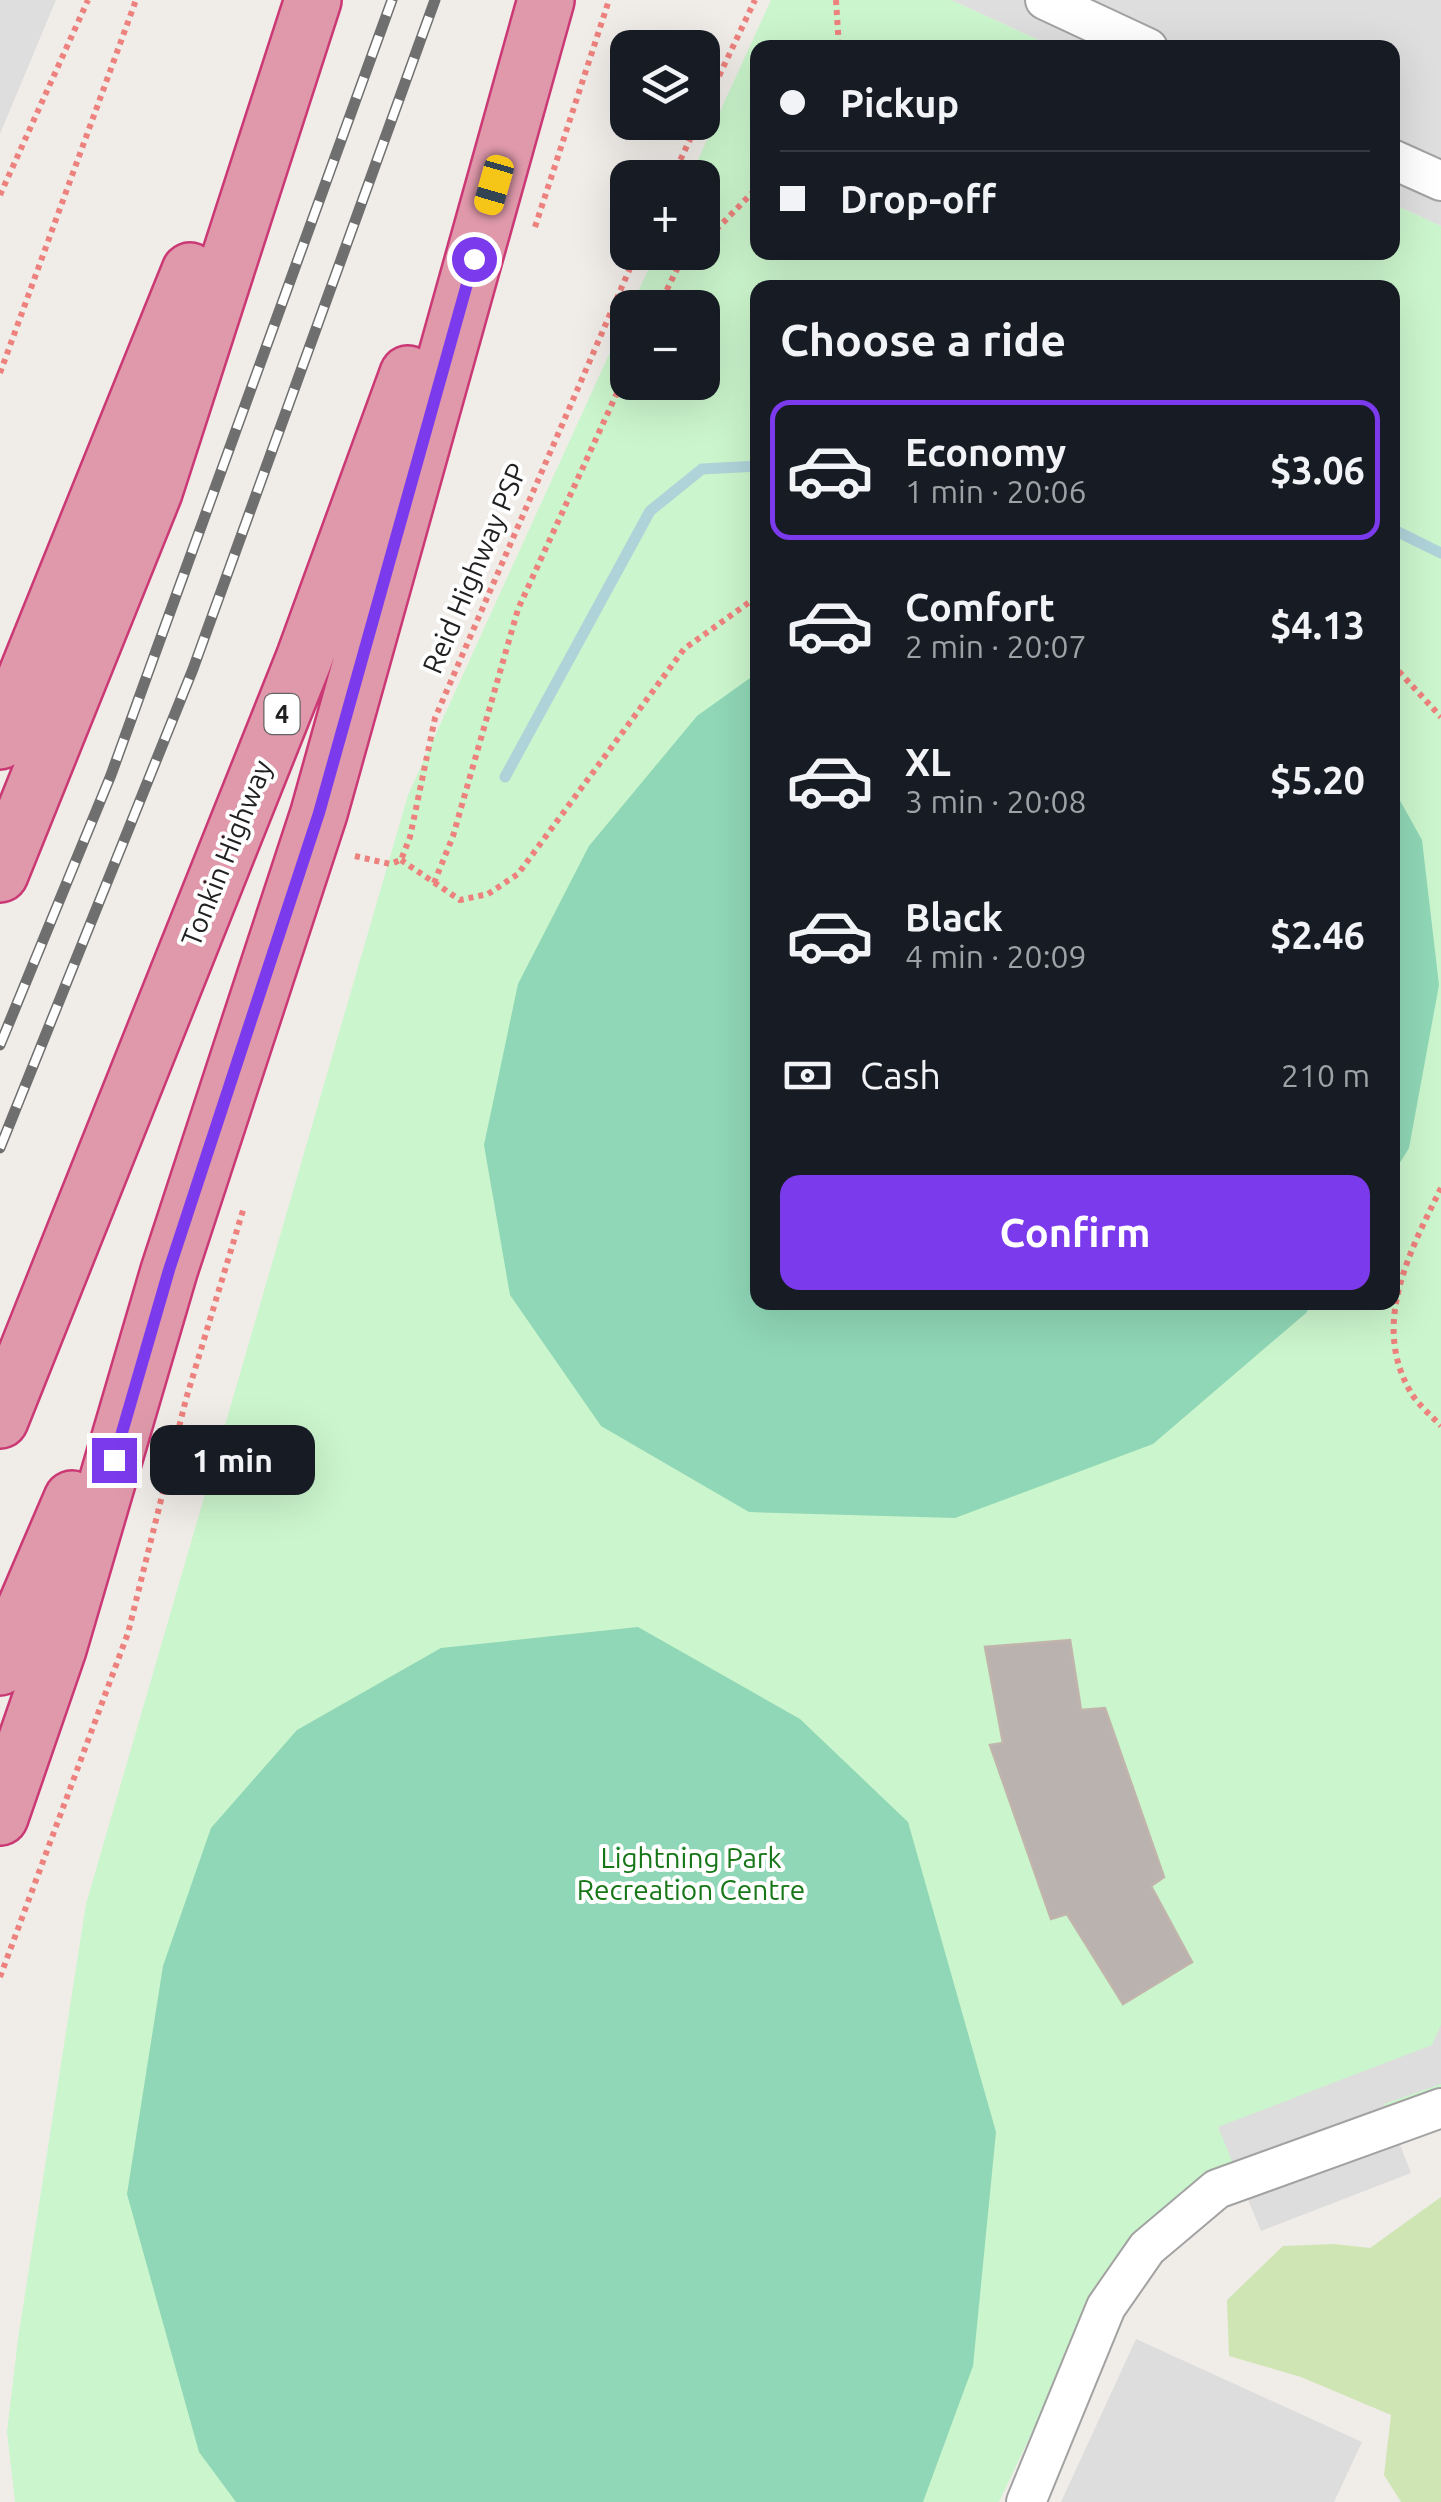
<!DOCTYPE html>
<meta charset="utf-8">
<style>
body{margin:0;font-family:Ubuntu,sans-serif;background:#20242c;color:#f1f3f6;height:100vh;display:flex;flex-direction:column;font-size:38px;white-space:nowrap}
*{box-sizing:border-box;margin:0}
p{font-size:32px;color:#9ea1a6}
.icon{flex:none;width:55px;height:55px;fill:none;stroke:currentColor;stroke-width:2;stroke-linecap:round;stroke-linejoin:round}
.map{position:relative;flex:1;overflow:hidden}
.sheet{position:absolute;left:750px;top:280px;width:650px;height:1030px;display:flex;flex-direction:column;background:#171b24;border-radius:20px;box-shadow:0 10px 40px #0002}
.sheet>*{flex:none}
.guide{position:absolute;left:750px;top:40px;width:650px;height:220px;border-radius:20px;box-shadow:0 10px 40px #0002;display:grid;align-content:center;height:220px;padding:0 30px;background:#171b24}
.fabs{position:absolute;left:610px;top:30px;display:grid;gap:20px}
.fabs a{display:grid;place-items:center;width:110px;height:110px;border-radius:20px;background:#171b24;box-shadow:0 10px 40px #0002;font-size:50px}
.end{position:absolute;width:45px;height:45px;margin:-22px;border:12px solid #7c3aed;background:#fff;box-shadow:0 0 0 5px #fff}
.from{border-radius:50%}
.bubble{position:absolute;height:70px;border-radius:20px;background:#171b24;box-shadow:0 10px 40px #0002;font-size:32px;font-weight:600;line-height:70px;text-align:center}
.car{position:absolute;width:30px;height:60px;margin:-30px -15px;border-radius:12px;box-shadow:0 0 8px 2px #0007;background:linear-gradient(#f5c518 24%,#345 0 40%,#f5c518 0 76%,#345 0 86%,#f5c518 0)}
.guide b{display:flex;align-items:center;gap:35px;height:95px;font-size:38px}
.guide b+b{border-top:2px solid #363941}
.guide i{width:25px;height:25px;background:#f1f3f6}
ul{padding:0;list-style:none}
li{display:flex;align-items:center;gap:30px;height:140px;margin:0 20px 15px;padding:0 10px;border:5px solid transparent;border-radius:20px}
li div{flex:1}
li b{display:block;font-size:38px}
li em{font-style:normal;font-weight:600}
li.selected{border-color:#7c3aed}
li>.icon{width:90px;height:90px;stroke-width:1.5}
h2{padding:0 30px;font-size:45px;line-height:120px}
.pay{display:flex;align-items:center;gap:25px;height:110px;padding:0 30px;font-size:38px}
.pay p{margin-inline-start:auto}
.cta{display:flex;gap:20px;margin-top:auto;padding:20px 30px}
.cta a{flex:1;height:115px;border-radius:20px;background:#7c3aed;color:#fff;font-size:40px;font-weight:600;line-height:115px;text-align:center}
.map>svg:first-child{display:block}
.residential{fill:#dfdede}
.grass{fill:#d0e5b4}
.park{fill:#cbf5cc;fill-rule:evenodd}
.pitch{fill:#8fd7b6}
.parking{fill:#ddd}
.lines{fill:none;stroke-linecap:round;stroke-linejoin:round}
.stream{stroke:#aed3d9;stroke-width:11}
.building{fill:#bab2ae;stroke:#c1b4ac;stroke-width:2.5}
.minor-casing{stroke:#a2a2a2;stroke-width:42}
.highway-casing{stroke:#cb3975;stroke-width:60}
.path{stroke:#ed817d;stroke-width:6;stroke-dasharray:5 5;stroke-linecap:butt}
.minor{stroke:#fff;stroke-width:38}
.highway{stroke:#df99ab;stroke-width:55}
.rail-casing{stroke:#6f6f6f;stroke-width:11}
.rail{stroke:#fff;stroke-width:8;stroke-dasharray:22;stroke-linecap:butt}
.route{stroke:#7c3aed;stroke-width:12}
.labels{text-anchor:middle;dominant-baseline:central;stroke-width:8;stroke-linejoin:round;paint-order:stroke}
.shield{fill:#fff;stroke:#646464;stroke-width:2.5}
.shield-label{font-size:25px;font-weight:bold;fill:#212121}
.street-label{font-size:28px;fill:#212121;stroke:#fff}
.park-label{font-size:28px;fill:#177718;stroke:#fff}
</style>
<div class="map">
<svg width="1441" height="2502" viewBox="0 0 1441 2502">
<rect width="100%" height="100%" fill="#f0ede9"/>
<path class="residential" d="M 0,0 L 56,0 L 0,134 Z
M 951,0 L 1441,0 L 1441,226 L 1393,204 L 1392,48 L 1054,47 Z"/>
<path class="grass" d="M 1441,2197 L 1441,2502 L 1401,2502 L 1384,2475 L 1391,2415 L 1301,2377 L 1229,2356 L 1227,2300 L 1283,2246 L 1334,2244 L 1370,2248 Z"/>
<path class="park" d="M 771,0 L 951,0 L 1054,47 L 758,48 L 758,252 L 1392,252 L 1393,204 L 1441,226 L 1441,2093 L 1179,2197 L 1087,2316 L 999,2502 L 15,2502 L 7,2432 L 18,2339 L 86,1904 L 408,795 L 627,315 L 628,382 L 702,382 L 702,308 L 631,307 L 656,253 L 702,252 L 702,178 L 690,177 ZM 758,288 L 1392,288 L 1392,1302 L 758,1302 Z"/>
<path class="pitch" d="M 757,673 L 758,1302 L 1313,1303 L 1306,1313 L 1153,1444 L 955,1518 L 749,1512 L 601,1426 L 510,1295 L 484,1145 L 518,984 L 589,846 L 697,716 Z
M 1393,788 L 1422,840 L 1439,985 L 1409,1148 L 1393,1174 Z
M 638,1627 L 800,1719 L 908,1822 L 996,2132 L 973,2366 L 923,2502 L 236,2502 L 199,2452 L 127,2194 L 163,1966 L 211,1828 L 297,1730 L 441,1648 Z"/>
<path class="parking" d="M 1441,2025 L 1441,2084 L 1384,2104 L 1411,2173 L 1261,2231 L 1218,2127 L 1432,2045 Z
M 1136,2339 L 1362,2442 L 1334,2502 L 1061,2502 Z"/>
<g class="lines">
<path class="stream" d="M 1392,529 L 1441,553
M 505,777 L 650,511 L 702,469 L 758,466"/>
</g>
<path class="building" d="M 1070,1640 L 1081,1710 L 1105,1708 L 1164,1877 L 1151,1886 L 1192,1962 L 1123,2004 L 1067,1914 L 1051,1919 L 990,1745 L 1003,1743 L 985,1647 Z"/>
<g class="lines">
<defs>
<path id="minor" d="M 1045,0 L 1148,48
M 1392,159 L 1441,181
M 1026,2502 L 1106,2307 L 1147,2248 L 1217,2189 L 1441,2108"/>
<path id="highway" d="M 0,741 L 190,271
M 0,874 L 154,492 L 313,0
M 0,1420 L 304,659 L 408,374
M 0,1667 L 72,1499
M 0,1817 L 58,1649 L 169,1271 L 319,813 L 546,0"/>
</defs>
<use href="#minor" class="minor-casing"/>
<use href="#highway" class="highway-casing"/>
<path class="path" d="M 836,0 L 839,48
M 702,112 L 755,0
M 672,178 L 698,122
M 0,195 L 88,0
M 535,227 L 609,0
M 702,244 L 758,187
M 658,308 L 677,269 L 694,252
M 0,373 L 136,0
M 1392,664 L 1441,717
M 355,856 L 390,864 L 401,860 L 410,837 L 435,718 L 637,252
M 401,860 L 460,900 L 488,894 L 518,874 L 684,649 L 758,596
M 434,883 L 453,836 L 518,609 L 628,369
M 1441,1188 C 1410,1251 1371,1323 1410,1391 C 1417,1404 1431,1415 1441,1426
M 0,1977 L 128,1633 L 186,1399 L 244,1207"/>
<use href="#minor" class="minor"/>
<use href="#highway" class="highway"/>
<defs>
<path id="rail" d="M 0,1045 L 111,775 L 392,0
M 0,1148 L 193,669 L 435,0"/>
</defs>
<use href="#rail" class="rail-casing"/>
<use href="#rail" class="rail"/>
</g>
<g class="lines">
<path class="route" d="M 114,1460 L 169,1270 L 319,813 L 474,259"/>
</g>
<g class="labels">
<rect class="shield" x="264.5" y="694" width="35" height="40" rx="8"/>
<g class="shield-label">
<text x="282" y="714">4</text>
</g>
<g class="street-label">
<text transform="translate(474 568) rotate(-67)">Reid Highway PSP</text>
<text transform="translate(226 853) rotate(-68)">Tonkin Highway</text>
</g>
<g class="park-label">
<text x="691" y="1857">Lightning Park<tspan x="691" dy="32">Recreation Centre</tspan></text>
</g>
</g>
</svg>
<div class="fabs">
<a><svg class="icon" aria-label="layers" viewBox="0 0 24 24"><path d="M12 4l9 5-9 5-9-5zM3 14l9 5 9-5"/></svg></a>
<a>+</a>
<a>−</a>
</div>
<i class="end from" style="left:474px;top:259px"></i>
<i class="end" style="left:114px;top:1460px"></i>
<div class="bubble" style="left:150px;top:1425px;width:165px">1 min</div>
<i class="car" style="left:494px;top:185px;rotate:196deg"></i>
<div class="guide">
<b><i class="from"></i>Pickup</b>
<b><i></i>Drop-off</b>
</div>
<section class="sheet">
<h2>Choose a ride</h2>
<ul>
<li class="selected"><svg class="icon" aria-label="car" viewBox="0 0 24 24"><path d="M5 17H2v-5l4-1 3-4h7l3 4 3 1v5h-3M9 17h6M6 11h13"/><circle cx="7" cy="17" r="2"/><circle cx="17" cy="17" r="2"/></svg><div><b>Economy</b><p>1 min · 20:06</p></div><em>$3.06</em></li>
<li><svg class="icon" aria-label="car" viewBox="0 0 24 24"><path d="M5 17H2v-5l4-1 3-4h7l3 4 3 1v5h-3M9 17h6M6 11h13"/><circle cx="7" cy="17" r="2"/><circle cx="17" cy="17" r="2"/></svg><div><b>Comfort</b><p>2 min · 20:07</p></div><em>$4.13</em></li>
<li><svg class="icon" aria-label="car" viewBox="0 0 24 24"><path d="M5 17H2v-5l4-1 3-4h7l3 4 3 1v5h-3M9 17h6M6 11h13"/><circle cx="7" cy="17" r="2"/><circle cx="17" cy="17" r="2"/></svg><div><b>XL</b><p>3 min · 20:08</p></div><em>$5.20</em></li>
<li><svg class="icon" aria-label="car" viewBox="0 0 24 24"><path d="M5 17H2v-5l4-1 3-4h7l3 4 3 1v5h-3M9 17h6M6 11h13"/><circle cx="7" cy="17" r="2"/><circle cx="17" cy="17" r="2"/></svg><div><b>Black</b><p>4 min · 20:09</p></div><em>$2.46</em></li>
</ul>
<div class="pay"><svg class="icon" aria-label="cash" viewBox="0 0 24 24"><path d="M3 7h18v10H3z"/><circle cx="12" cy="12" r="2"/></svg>Cash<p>210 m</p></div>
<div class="cta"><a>Confirm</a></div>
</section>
</div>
